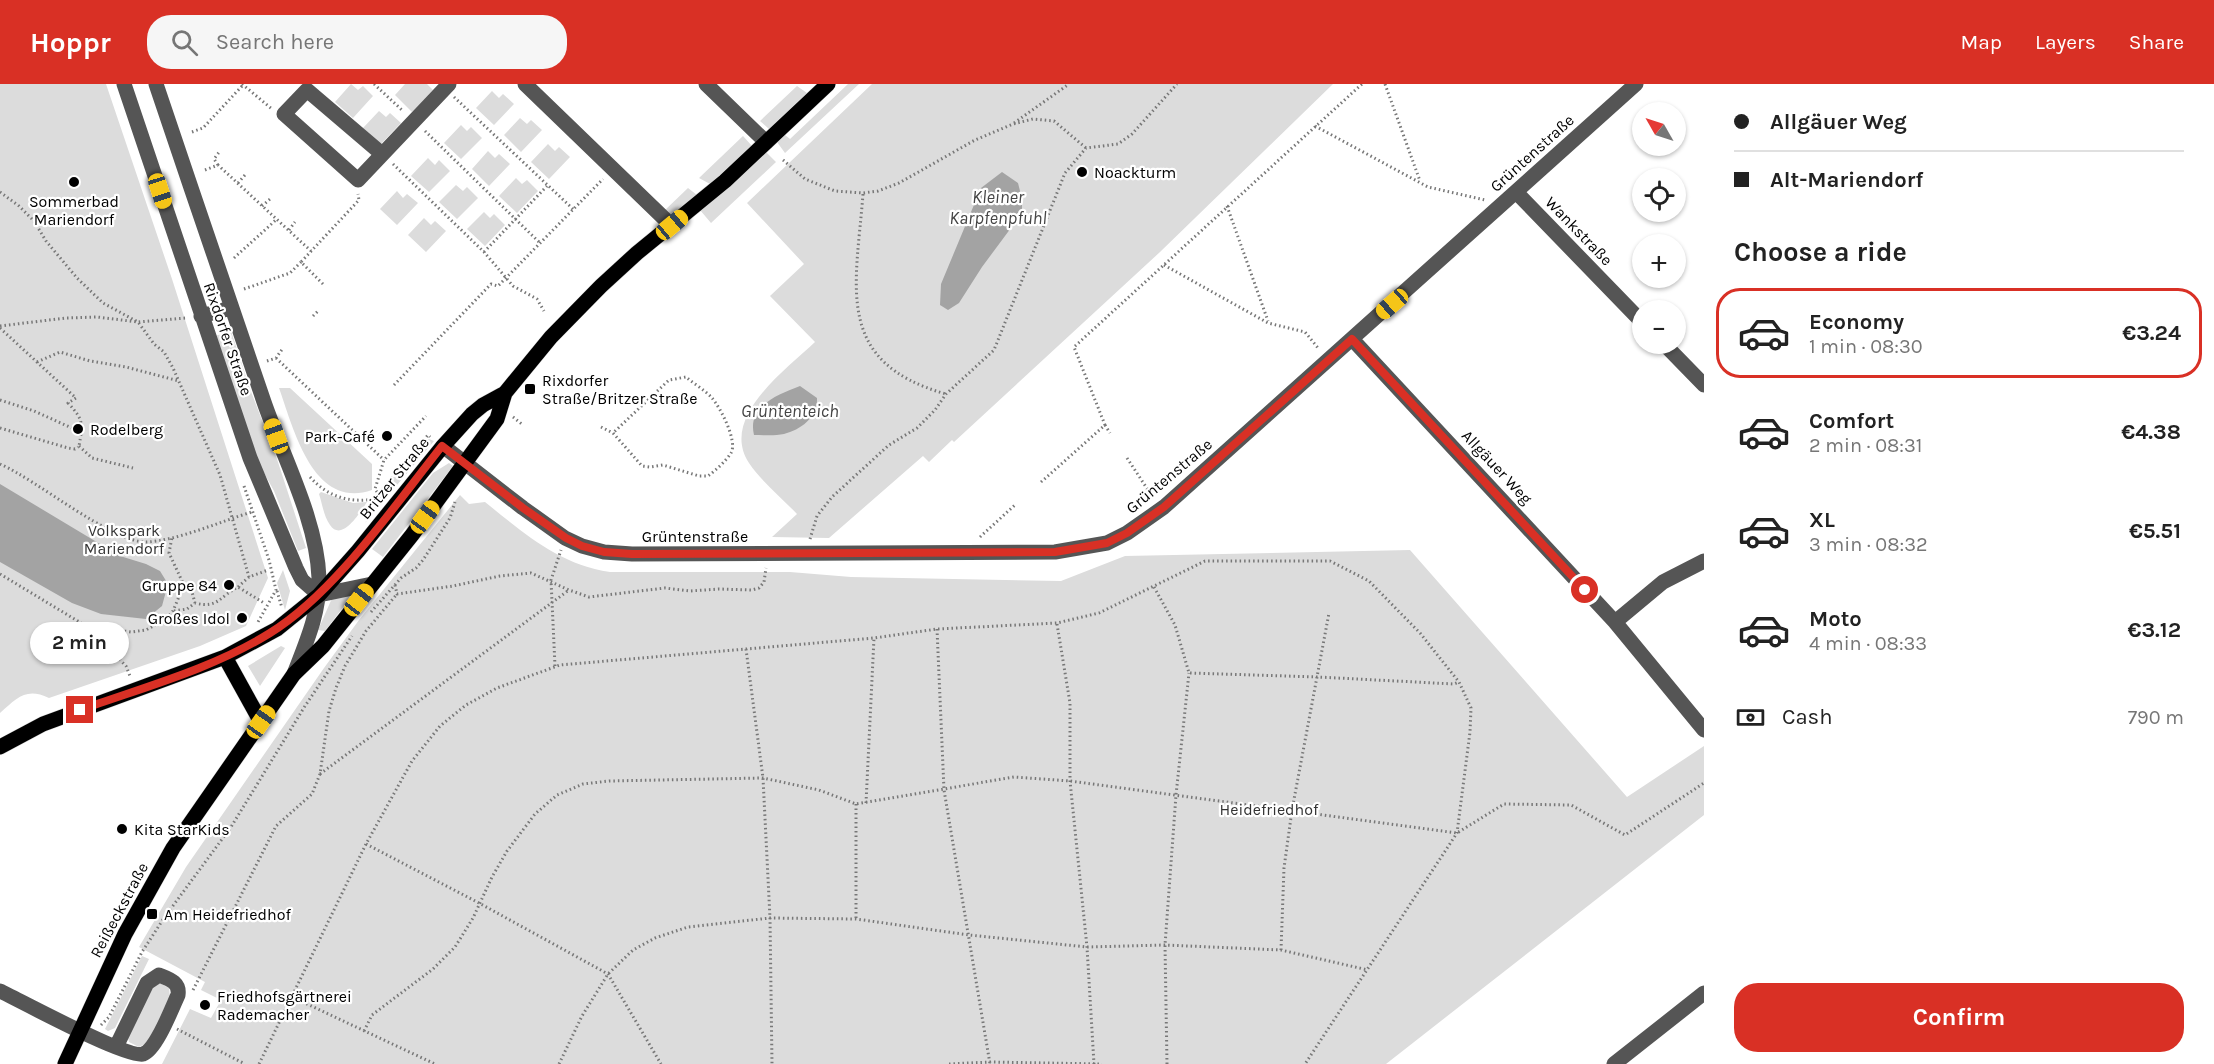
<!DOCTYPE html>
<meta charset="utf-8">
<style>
body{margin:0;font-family:Karla,sans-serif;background:#f6f6f6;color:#222;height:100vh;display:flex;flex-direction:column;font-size:22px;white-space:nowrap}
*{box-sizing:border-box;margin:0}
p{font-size:20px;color:#767676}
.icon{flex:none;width:33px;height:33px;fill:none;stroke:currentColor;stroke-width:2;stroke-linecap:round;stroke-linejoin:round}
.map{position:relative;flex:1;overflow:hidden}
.panel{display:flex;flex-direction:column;background:#fff;width:510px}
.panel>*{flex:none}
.banner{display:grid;align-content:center;height:132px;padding:0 30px;background:#fff}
.needle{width:39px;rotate:309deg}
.buttons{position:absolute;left:1632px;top:18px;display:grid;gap:12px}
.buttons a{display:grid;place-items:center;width:54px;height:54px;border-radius:50%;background:#fff;box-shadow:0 2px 4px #0004;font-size:30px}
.end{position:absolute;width:27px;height:27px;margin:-14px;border:8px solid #d93025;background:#fff;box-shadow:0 0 0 3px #fff}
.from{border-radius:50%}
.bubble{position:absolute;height:42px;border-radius:21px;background:#fff;box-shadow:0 2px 4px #0004;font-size:20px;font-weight:700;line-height:42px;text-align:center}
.car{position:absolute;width:18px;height:36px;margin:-18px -9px;border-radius:8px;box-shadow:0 0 4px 2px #0007;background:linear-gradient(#f5c518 24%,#345 0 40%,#f5c518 0 76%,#345 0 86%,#f5c518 0)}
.banner b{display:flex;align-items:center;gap:21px;height:57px;font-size:22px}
.banner b+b{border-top:2px solid #e0e0e0}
.banner i{width:15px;height:15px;background:#222}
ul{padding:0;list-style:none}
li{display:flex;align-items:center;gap:18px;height:90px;margin:0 12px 9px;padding:0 18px;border:3px solid transparent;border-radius:24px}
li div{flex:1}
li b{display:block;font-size:22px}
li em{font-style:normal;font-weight:700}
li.active{border-color:#d93025}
li>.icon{width:54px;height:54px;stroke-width:1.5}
h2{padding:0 30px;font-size:27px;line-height:72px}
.pay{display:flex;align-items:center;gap:15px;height:66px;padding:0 30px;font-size:22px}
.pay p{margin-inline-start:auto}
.cta{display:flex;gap:12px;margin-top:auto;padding:12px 30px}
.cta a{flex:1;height:69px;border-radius:24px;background:#d93025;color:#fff;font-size:24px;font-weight:700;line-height:69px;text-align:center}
header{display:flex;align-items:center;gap:36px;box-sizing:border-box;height:84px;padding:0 30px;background:#d93025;color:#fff}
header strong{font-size:28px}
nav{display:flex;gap:33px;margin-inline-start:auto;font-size:21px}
.search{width:420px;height:54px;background:#f6f6f6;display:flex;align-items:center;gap:15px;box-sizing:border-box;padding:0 21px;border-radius:24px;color:#767676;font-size:22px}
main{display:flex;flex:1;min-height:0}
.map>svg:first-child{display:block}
.green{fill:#dcdcdc}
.water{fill:#a3a3a3}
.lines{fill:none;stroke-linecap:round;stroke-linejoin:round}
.major-casing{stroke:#dbdbdb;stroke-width:16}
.path{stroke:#777;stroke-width:3;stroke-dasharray:1.5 3;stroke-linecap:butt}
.minor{stroke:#555;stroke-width:15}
.major{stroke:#000;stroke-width:15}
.route{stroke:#d93025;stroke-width:8}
.poi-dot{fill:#000;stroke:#fff;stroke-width:2}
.labels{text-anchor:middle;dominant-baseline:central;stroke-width:4.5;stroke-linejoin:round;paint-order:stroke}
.street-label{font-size:16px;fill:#000;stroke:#fff}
.poi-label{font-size:16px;fill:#000;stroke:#fff;text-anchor:start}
.park-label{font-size:16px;fill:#333;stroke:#fff}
.water-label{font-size:18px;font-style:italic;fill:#444;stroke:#fff}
</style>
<header>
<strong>Hoppr</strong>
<div class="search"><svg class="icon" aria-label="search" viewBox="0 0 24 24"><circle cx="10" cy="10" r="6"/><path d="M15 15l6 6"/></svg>Search here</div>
<nav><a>Map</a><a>Layers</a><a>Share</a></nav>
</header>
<main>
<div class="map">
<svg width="1704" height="980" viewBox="0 0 1704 980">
<rect width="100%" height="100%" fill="#fff"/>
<path class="green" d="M 0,0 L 106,0 L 172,195 L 268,494 L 246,542 L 200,562 L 49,614 C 26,603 17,614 0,629 Z
M 351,0 L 358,6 L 363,2 L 373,12 L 353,34 L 335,18 Z
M 405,0 L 427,0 L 433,6 L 412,28 L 395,11 Z
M 848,0 L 859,0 L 785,69 L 777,58 L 785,51 L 790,55 Z
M 872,0 L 1333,0 L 1160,168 L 954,358 L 952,356 L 929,378 L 923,372 L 829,454 L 772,453 L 797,430 C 781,413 761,397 749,379 C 719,333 786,286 815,258 L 770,212 L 804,180 L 747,119 Z
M 797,2 L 807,9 L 769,45 L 760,37 Z
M 492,7 L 499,14 L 503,10 L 514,20 L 494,41 L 476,24 Z
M 379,27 L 386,33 L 390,29 L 401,39 L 380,61 L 363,44 Z
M 520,34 L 527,40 L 531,36 L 542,46 L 521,68 L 504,51 Z
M 461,41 L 467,47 L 471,43 L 482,54 L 461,75 L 444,59 Z
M 743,52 L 752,62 L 710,100 L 699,94 Z
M 548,60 L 555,67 L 559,63 L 570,73 L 549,95 L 531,78 Z
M 488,67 L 495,74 L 499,70 L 510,80 L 489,102 L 472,85 Z
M 765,67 L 776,78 L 711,139 L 700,126 Z
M 428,74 L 435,81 L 439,76 L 450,87 L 429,108 L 411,92 Z
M 516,94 L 522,100 L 527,96 L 538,107 L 517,129 L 499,112 Z
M 456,101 L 463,107 L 467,103 L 478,114 L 457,135 L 439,118 Z
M 688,104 L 697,111 L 672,132 L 664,127 Z
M 397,107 L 403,114 L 407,110 L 418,119 L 397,141 L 380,125 Z
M 484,128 L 490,134 L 494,130 L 505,141 L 485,162 L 467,145 Z
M 424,134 L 431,141 L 435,137 L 446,147 L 426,168 L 408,151 Z
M 231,247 L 250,305 L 277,375 L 306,464 L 298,467 L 274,407 L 253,369 L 215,252 Z
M 279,304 L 290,304 L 372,380 L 372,406 C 313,426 294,346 279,304 Z
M 429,355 L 434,357 L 365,439 L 387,402 L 424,357 Z
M 449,379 L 453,382 L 383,473 L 372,465 L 433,389 Z
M 321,408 L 353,419 L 367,418 C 361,427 342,459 330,441 C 324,433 322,419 319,410 Z
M 460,411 L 469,420 L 485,418 C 525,450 558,480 610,488 L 790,488 L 851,493 L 1061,497 L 1125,472 L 1410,466 L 1627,713 L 1704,662 L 1704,731 L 1386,980 L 162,980 L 190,925 L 211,934 L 221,916 L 201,906 L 205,898 L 139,863 L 186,783 L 324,584 L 359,536 Z
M 283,486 L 290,507 L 285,526 L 277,499 Z
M 349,511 L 350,514 L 325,547 L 318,546 L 333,512 Z
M 281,562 L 285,564 L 260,602 L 248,582 Z
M 142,872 L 149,875 L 115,944 L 108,947 L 105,945 Z
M 160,899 L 169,904 L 170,913 L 147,959 L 139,963 L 129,958 L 128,954 L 149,905 Z"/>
<path class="water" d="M 1002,88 L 1018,99 L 1022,115 L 1022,129 L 982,183 L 959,219 L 948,226 L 940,221 L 941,200 L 981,104 Z
M 800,302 L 817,314 C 818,333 801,346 784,350 C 775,352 763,351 754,351 C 747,322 777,311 800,302 Z
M 0,400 L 120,472 L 146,480 L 160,487 L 168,500 L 162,522 L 146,535 L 101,530 L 72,519 L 0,478 Z"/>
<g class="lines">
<defs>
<path id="major" d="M 225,573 L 261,638
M 0,663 L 43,640 L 225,573 L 277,545 L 319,511 L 358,467 L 443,362 L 472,330 L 483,321 L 505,309 L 551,253 L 601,202 L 637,169 L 725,97 L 828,0
M 65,980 L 125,850 L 173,764 L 294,590 L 323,562 L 412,451 L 497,335 L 505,309"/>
</defs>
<use href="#major" class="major-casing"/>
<path class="path" d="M 242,0 L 272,25
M 374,0 L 403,27
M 1385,0 L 1420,97
M 454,13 L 573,125
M 1014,39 L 1069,0
M 1315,42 L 1428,103 L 1485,116
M 425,47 L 540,159
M 192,48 L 203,44 L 243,1
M 783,76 L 805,95 L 835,107 L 863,109 L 878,107 L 899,99 L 975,56 L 1013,40 L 1033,35 L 1054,37 L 1086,64
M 393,80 L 484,168 L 513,202 L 537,215 L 544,227
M 218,81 L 214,75 L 220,67
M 205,86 L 218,81 L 311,167
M 238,99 L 245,91
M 0,108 L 19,122 L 34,137 L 46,157 L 77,194 L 103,219 L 138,238 L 154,260 L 164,268 L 173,284 L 220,391 L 249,493
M 863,110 C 856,203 833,278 946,310
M 262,122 L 270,115
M 1227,122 L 1268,237
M 289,146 L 295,138
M 484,168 L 547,102
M 234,174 L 277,135
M 1164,181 L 1268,239 L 1305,248 L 1318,264
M 323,200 L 301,178 L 359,116 L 358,110
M 244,205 L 290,189 L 301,178
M 313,232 L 318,227
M 0,242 L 66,234 L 97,233 L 138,238 L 186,234
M 0,244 L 76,314 L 68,319 C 84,336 83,340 79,362
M 276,274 L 384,376
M 267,277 L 276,274 L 283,264
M 37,278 L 60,268 L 90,277 L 126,283 L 179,297
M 394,301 L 491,200 L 498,202 L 603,95
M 0,316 L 34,327 L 83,349
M 513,333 L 523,341
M 1105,341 L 1110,349
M 601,343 L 613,349 L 642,382 L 650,383 L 663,381 L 699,392 L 708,392 C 716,386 726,377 731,369 C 738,357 720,323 712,314 C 705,306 694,300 686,293 L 669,296 L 613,349
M 0,344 L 68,364 L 75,365 L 78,363
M 79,362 L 92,374 L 133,384
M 1127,374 L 1152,412
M 0,380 C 37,396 111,458 146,458 C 177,457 221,437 252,428
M 310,393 C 328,413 349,419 375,415
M 1041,398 L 1105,341 L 1074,263 L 1362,0
M 244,402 L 269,476 L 276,506 L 258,538
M 377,408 L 375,405 L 384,376 L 426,332
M 366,431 L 379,409 L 428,351 L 430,353
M 980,453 L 1016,420
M 810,455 L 817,432 L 832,413 L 889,361 L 917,344 L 935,326 L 946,310 L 994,266 L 1065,89 L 1086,64 L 1118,60 L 1132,50 L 1177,0
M 0,490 L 86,542 L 131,548 L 146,546 L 166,535 L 173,527 L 178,515 L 182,497 L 169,469 L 172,453
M 395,501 L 397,510 L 453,502 L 500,492 L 531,489 L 569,506 L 589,513 L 665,504 L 690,507 L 719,505 L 752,506 L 759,504 L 764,498 L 766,484
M 181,503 L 192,508 L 195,519
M 238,503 L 249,493 L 268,486
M 1154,503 L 1175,541 L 1189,589 L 1318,593 L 1454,600 L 1459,598
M 277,507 L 282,524
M 174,527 L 187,525 L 195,519 C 218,525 220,512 238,503 L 264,519
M 371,528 L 401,494 L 416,484 L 423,476 L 450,434 L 455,418
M 1057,540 L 1070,619 L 1070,697 L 1087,863 L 1094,980
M 88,543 L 126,582 L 130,592
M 937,545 L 944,706 L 990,980
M 746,565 L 763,694 L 770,834 L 772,980
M 555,582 L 551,496 L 561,466
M 320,690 L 569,506
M 866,719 L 874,554
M 856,720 L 856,835
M 366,760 L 479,819 L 608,890 L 661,980
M 1281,866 L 1284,784 L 1292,726 L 1329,529
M 193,906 L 276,742 L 312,710 L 320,690 L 329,627 L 336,604 L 345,582 L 366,547 L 397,510
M 290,912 L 435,980
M 101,941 L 109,933 L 142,868 L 164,834 L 231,743 L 305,622 L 352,552
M 177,945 L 245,980
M 364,947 L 372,931 L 433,885 L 455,863 L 473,834 L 492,793 L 507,767 L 535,730 L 557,711 L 583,700 L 609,697 L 763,694 L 819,706 L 856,720 L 1014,693 L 1070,697 L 1457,749 L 1504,720 L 1571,721 L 1625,751 L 1704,699
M 259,980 L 366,760 L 412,677 L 440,642 L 466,621 L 497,604 L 560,581 L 874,554 L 937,545 L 1057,539 L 1099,529 L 1205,477 L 1330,477 L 1369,497 L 1420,549 L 1459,598 L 1471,624 L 1470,648 L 1457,749 L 1305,980
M 559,980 L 582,932 L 608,890 L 633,866 L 655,854 L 688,843 L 770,834 L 856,835 L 969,851 L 1087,863 L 1165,861 L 1281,866 L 1368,886
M 949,980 L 990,978 L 1102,980
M 1167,980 L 1165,861 L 1176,711 L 1189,589"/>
<path class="minor" d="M 124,0 L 250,374 L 296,484 L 302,496 L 319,511
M 156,0 C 192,106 227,212 264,318 C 283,373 317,436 319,494 C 320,528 306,559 294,590
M 525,0 L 672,142
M 706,0 L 766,58
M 382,70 L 307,6 L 284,30 L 358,96 L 449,0
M 1516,108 L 1642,238
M 201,232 L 231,224
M 1352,255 L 1615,538 L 1704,646
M 1664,260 L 1704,301
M 443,362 L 523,424 L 565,454 L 582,462 L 604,468 L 632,470 L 1055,468 L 1107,459 L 1127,449 L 1164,423 L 1636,0
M 319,511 L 372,500
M 1615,538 L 1663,498 L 1704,477
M 0,907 C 21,917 128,975 143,970 C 156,966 172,924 178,911 C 180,898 169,895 159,891 L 147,899 L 116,963
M 1614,980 L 1704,909"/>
<use href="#major" class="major"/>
</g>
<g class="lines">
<path class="route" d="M 80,626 C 144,603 212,585 270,549 C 335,509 394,422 442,362 L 523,424 L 566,454 L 582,462 L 604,468 L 632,470 L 1055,468 L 1107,459 L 1127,449 L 1164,423 L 1352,255 L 1585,506"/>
</g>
<g class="poi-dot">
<circle cx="1082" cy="88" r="6"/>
<circle cx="74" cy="98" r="6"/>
<rect x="524" y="299" width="12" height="12" rx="3"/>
<circle cx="78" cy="345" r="6"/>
<circle cx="387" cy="352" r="6"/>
<circle cx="229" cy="501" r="6"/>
<circle cx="242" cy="534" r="6"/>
<circle cx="122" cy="745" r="6"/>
<rect x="146" y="824" width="12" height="12" rx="3"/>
<circle cx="205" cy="921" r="6"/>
</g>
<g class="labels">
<g class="street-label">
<text transform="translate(1532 69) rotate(-42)">Grüntenstraße</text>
<text transform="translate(1579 147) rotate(46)">Wankstraße</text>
<text transform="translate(228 255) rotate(71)">Rixdorfer Straße</text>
<text transform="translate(1497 383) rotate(47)">Allgäuer Weg</text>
<text transform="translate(1169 392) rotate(-40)">Grüntenstraße</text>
<text transform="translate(394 394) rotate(-51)">Britzer Straße</text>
<text x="695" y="452">Grüntenstraße</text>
<text transform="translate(119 826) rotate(-62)">Reißeckstraße</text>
</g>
<g class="poi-label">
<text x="1094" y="88">Noackturm</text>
<text x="74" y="117" text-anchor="middle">Sommerbad<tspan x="74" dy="18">Mariendorf</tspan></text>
<text x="542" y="296">Rixdorfer<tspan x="542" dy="18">Straße/Britzer Straße</tspan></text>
<text x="90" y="345">Rodelberg</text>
<text x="375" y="352" text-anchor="end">Park-Café</text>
<text x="217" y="501" text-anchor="end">Gruppe 84</text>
<text x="230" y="534" text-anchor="end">Großes Idol</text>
<text x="134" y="745">Kita StarKids</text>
<text x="164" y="830">Am Heidefriedhof</text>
<text x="217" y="912">Friedhofsgärtnerei<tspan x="217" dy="18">Rademacher</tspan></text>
</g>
<g class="park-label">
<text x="124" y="446">Volkspark<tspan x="124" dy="18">Mariendorf</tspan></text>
<text x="1269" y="725">Heidefriedhof</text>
</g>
<g class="water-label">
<text x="998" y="113">Kleiner<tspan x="998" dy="21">Karpfenpfuhl</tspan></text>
<text x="790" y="327">Grüntenteich</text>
</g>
</g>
</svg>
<div class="buttons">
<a><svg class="needle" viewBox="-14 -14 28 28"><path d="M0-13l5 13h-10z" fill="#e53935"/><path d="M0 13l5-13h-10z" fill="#767676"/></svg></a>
<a><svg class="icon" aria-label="locate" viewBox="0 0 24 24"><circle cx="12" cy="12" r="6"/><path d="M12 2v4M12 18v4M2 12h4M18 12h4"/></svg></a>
<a>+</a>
<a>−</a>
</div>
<i class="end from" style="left:1585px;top:506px"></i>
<i class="end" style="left:80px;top:626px"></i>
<div class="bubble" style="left:30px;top:538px;width:99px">2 min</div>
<i class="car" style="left:160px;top:107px;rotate:162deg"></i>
<i class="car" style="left:672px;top:141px;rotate:50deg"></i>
<i class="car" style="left:1392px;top:220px;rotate:229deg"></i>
<i class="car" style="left:276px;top:352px;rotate:340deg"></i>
<i class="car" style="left:425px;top:433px;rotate:36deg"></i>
<i class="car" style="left:359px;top:516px;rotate:38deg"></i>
<i class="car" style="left:261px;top:638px;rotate:35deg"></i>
</div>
<section class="panel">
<div class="banner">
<b><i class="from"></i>Allgäuer Weg</b>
<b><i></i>Alt-Mariendorf</b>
</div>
<h2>Choose a ride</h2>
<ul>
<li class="active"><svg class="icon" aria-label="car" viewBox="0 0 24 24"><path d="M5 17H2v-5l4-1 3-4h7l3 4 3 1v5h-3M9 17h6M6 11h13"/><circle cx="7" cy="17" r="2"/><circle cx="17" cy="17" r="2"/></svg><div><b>Economy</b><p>1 min · 08:30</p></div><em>€3.24</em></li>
<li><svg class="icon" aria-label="car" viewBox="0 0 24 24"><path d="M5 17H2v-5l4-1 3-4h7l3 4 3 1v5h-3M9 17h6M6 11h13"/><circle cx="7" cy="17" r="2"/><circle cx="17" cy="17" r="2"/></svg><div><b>Comfort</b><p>2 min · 08:31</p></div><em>€4.38</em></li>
<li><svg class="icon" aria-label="car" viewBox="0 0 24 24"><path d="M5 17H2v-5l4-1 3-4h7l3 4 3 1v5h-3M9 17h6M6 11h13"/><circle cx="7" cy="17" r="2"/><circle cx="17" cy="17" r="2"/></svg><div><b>XL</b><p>3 min · 08:32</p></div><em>€5.51</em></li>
<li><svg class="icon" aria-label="car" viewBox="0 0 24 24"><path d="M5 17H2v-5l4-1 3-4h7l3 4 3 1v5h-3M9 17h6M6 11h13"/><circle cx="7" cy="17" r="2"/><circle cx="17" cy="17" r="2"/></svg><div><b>Moto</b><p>4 min · 08:33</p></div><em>€3.12</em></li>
</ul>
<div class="pay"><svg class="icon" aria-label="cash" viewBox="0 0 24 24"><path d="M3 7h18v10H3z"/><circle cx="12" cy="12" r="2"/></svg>Cash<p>790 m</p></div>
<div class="cta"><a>Confirm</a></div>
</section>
</main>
